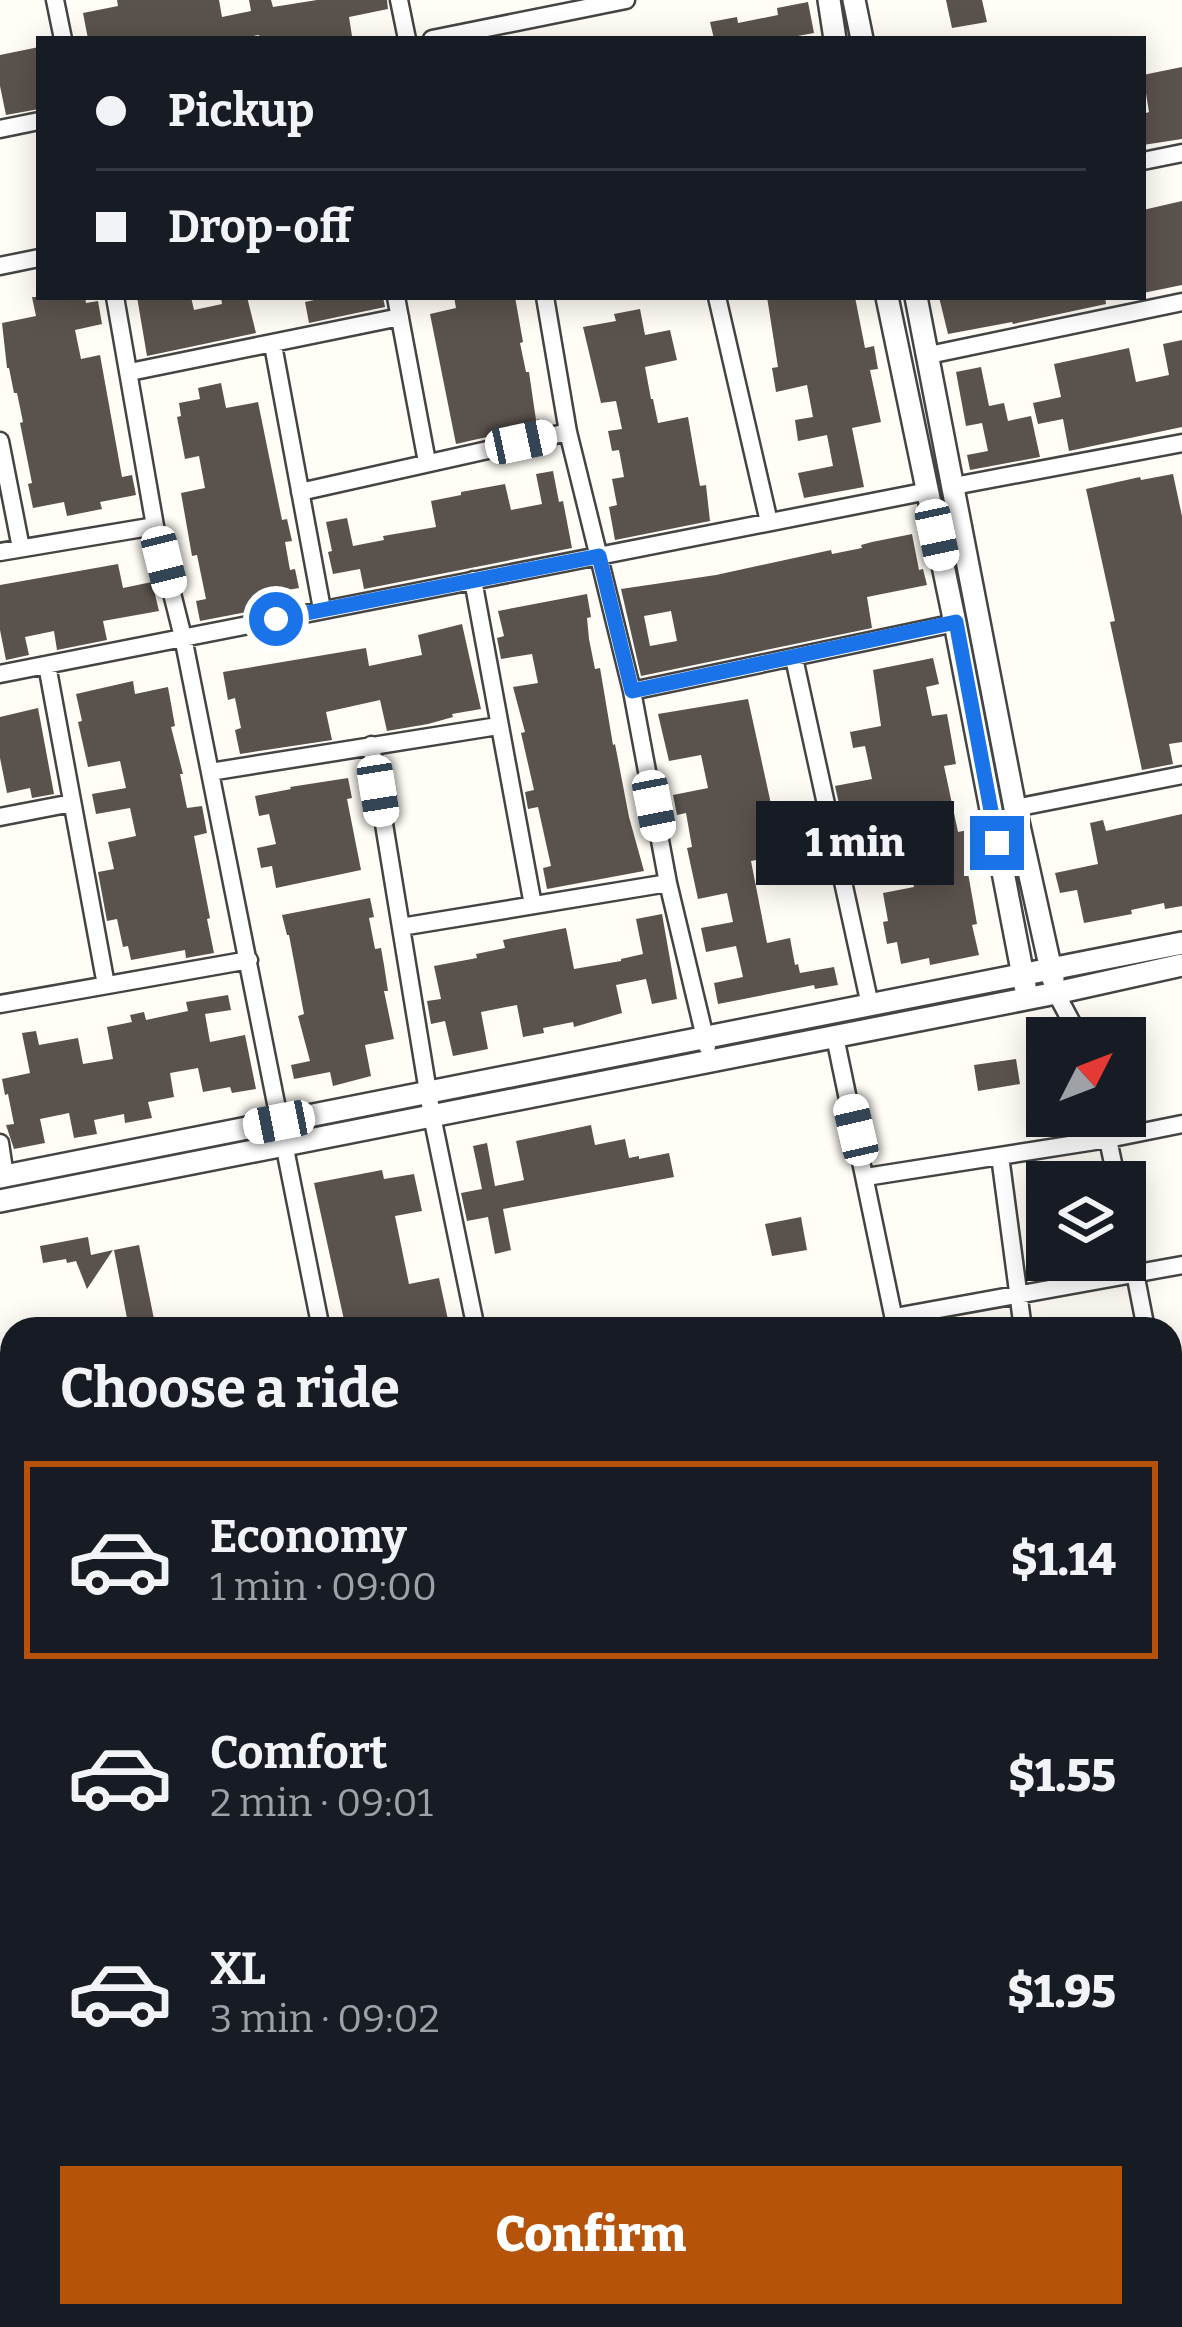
<!DOCTYPE html>
<meta charset="utf-8">
<style>
body{margin:0;font-family:Bitter,serif;background:#20242c;color:#f1f3f6;height:100vh;display:flex;flex-direction:column;font-size:45px;white-space:nowrap}
*{box-sizing:border-box;margin:0}
p{font-size:39px;color:#9ea1a6}
.icon{flex:none;width:66px;height:66px;fill:none;stroke:currentColor;stroke-width:2;stroke-linecap:round;stroke-linejoin:round}
.map{position:relative;flex:1;overflow:hidden}
.drawer{position:absolute;left:0px;top:1317px;width:1182px;height:1011px;display:flex;flex-direction:column;background:#171b24;border-radius:36px 36px 0 0;box-shadow:0 6px 30px #0003}
.drawer>*{flex:none}
.banner{position:absolute;left:36px;top:36px;width:1110px;height:264px;border-radius:0px;box-shadow:0 6px 30px #0003;display:grid;align-content:center;height:264px;padding:0 60px;background:#171b24}
.needle{width:78px;rotate:48deg}
.tools{position:absolute;left:1026px;top:1017px;display:grid;gap:24px}
.tools a{display:grid;place-items:center;width:120px;height:120px;border-radius:0px;background:#171b24;box-shadow:0 6px 30px #0003;font-size:60px}
.end{position:absolute;width:54px;height:54px;margin:-27px;border:15px solid #1a73e8;background:#fff;box-shadow:0 0 0 6px #fff}
.from{border-radius:50%}
.bubble{position:absolute;height:84px;border-radius:0px;background:#171b24;box-shadow:0 6px 30px #0003;font-size:39px;font-weight:800;line-height:84px;text-align:center}
.car{position:absolute;width:36px;height:72px;margin:-36px -18px;border-radius:15px;box-shadow:0 0 9px 3px #0007;background:linear-gradient(#fff 24%,#345 0 40%,#fff 0 76%,#345 0 86%,#fff 0)}
.banner b{display:flex;align-items:center;gap:42px;height:114px;font-size:45px}
.banner b+b{border-top:3px solid #363941}
.banner i{width:30px;height:30px;background:#f1f3f6}
ul{padding:0;list-style:none}
li{display:flex;align-items:center;gap:36px;height:198px;margin:0 24px 18px;padding:0 36px;border:6px solid transparent;border-radius:0px}
li div{flex:1}
li b{display:block;font-size:45px}
li em{font-style:normal;font-weight:800}
li.on{border-color:#b45309}
li>.icon{width:108px;height:108px;stroke-width:1.5}
h2{padding:0 60px;font-size:54px;line-height:144px}
.cta{display:flex;gap:24px;margin-top:auto;padding:24px 60px}
.cta a{flex:1;height:138px;border-radius:0px;background:#b45309;color:#fff;font-size:48px;font-weight:800;line-height:138px;text-align:center}
.map>svg:first-child{display:block}
.building{fill:#5a524d;fill-rule:evenodd}
.lines{fill:none;stroke-linecap:round;stroke-linejoin:round}
.minor-casing{stroke:#444;stroke-width:21}
.tertiary-casing{stroke:#444;stroke-width:26}
.minor{stroke:#fff;stroke-width:16}
.tertiary{stroke:#fff;stroke-width:21}
.route{stroke:#1a73e8;stroke-width:15}
</style>
<div class="map">
<svg width="1182" height="2327" viewBox="0 0 1182 2327">
<rect width="100%" height="100%" fill="#fffdf5"/>
<path class="building" d="M 117,0 L 219,0 L 222,17 L 251,11 L 249,0 L 271,0 L 273,7 L 317,0 L 387,0 L 388,9 L 349,17 L 352,36 L 340,39 L 260,39 L 259,35 L 236,39 L 88,39 L 83,13 L 118,6 Z
M 946,0 L 982,0 L 987,22 L 952,28 Z
M 808,2 L 814,33 L 781,39 L 714,39 L 710,22 L 737,17 L 738,23 L 778,15 L 777,8 Z
M 39,47 L 39,109 L 6,115 L 0,86 L 0,55 Z
M 1182,67 L 1182,139 L 1143,145 L 1143,114 L 1149,112 L 1143,75 Z
M 1182,201 L 1182,285 L 1143,293 L 1143,210 Z
M 32,297 L 85,297 L 86,303 L 98,301 L 102,324 L 75,330 L 81,359 L 100,355 L 122,477 L 132,475 L 136,495 L 100,502 L 102,509 L 67,516 L 64,502 L 33,508 L 28,484 L 32,483 L 20,423 L 23,422 L 17,393 L 14,393 L 9,368 L 7,368 L 2,323 L 36,316 Z
M 137,297 L 191,297 L 194,310 L 222,304 L 221,297 L 247,297 L 256,333 L 147,356 Z
M 328,297 L 383,297 L 385,307 L 309,323 L 305,302 Z
M 454,297 L 515,297 L 523,342 L 520,343 L 526,372 L 529,372 L 536,420 L 539,419 L 540,425 L 456,444 L 430,314 L 456,308 Z
M 767,297 L 855,297 L 865,348 L 874,346 L 878,369 L 870,370 L 881,422 L 852,428 L 864,487 L 804,498 L 798,473 L 833,466 L 827,435 L 798,441 L 795,420 L 813,417 L 807,385 L 776,392 L 772,368 L 778,367 Z
M 939,297 L 1105,297 L 1106,304 L 1013,324 L 1012,322 L 948,334 Z
M 640,309 L 645,335 L 670,330 L 677,360 L 645,367 L 651,399 L 653,399 L 658,423 L 688,417 L 700,486 L 706,485 L 710,521 L 615,540 L 609,507 L 617,505 L 612,479 L 624,477 L 619,450 L 612,451 L 608,431 L 622,429 L 616,401 L 601,403 L 583,327 L 616,321 L 614,314 Z
M 1182,340 L 1182,427 L 1069,451 L 1063,419 L 1038,424 L 1033,403 L 1061,397 L 1054,364 L 1129,348 L 1136,382 L 1169,375 L 1163,344 Z
M 981,367 L 989,406 L 1004,403 L 1008,421 L 1031,416 L 1040,457 L 970,470 L 967,455 L 988,451 L 982,423 L 966,426 L 956,372 Z
M 221,383 L 226,408 L 258,402 L 282,520 L 287,519 L 292,541 L 285,542 L 290,570 L 295,569 L 299,588 L 282,591 L 283,605 L 200,621 L 196,601 L 206,599 L 197,555 L 192,556 L 181,493 L 205,488 L 199,456 L 185,459 L 177,417 L 181,416 L 179,403 L 200,399 L 198,388 Z
M 553,471 L 559,502 L 563,501 L 572,548 L 364,589 L 360,569 L 333,574 L 328,552 L 332,551 L 326,522 L 347,518 L 353,546 L 384,540 L 383,536 L 436,527 L 431,501 L 461,495 L 461,492 L 505,484 L 511,510 L 542,504 L 536,474 Z
M 1173,474 L 1182,516 L 1182,742 L 1169,744 L 1173,764 L 1142,770 L 1110,622 L 1115,621 L 1086,489 L 1140,477 L 1141,480 Z
M 912,534 L 919,570 L 923,569 L 927,585 L 867,597 L 872,628 L 641,676 L 621,589 L 716,575 L 831,550 L 832,554 L 862,548 L 861,545 L 872,542 ZM 671,611 L 677,641 L 650,646 L 644,616 Z
M 118,564 L 123,588 L 152,582 L 159,611 L 103,621 L 107,640 L 57,650 L 54,631 L 25,637 L 29,655 L 6,660 L 0,630 L 0,585 Z
M 587,594 L 591,617 L 587,618 L 589,639 L 595,669 L 600,668 L 613,745 L 615,744 L 629,817 L 644,871 L 547,889 L 543,868 L 551,866 L 538,807 L 528,809 L 525,792 L 534,790 L 521,733 L 525,732 L 513,687 L 538,683 L 532,654 L 501,659 L 497,638 L 504,636 L 498,611 Z
M 462,624 L 481,709 L 452,714 L 453,717 L 428,724 L 387,731 L 380,700 L 326,712 L 332,740 L 240,754 L 235,730 L 241,728 L 235,698 L 228,700 L 223,672 L 366,648 L 369,666 L 422,655 L 418,635 Z
M 933,658 L 939,684 L 926,687 L 932,716 L 947,714 L 956,764 L 944,766 L 958,832 L 978,828 L 980,843 L 970,845 L 975,871 L 968,873 L 977,924 L 972,925 L 979,955 L 930,965 L 929,958 L 901,964 L 897,942 L 887,944 L 883,922 L 888,921 L 883,893 L 914,887 L 907,855 L 874,861 L 872,852 L 851,857 L 835,786 L 872,779 L 865,746 L 853,748 L 850,732 L 881,726 L 873,670 Z
M 133,681 L 135,694 L 168,687 L 175,726 L 171,727 L 183,774 L 180,774 L 187,808 L 202,806 L 207,833 L 194,836 L 210,918 L 207,919 L 214,953 L 186,958 L 185,950 L 131,960 L 128,946 L 123,947 L 117,919 L 107,921 L 98,872 L 114,869 L 108,842 L 136,836 L 130,808 L 96,814 L 92,794 L 126,788 L 120,761 L 88,767 L 78,722 L 82,721 L 76,694 Z
M 748,699 L 771,804 L 767,805 L 778,856 L 751,861 L 767,943 L 790,938 L 795,965 L 798,964 L 800,973 L 834,967 L 838,985 L 815,989 L 814,985 L 718,1004 L 714,983 L 743,977 L 736,946 L 706,952 L 701,928 L 733,922 L 727,893 L 698,899 L 687,848 L 692,847 L 686,813 L 677,815 L 673,795 L 708,788 L 701,755 L 669,761 L 658,714 Z
M 38,708 L 54,794 L 32,798 L 30,788 L 7,793 L 0,758 L 0,717 Z
M 348,778 L 352,798 L 347,799 L 361,870 L 276,888 L 272,866 L 261,868 L 257,848 L 276,844 L 269,814 L 259,816 L 255,796 L 291,789 L 290,787 Z
M 1182,814 L 1182,906 L 1165,909 L 1164,903 L 1131,910 L 1132,914 L 1084,923 L 1077,890 L 1060,893 L 1055,873 L 1098,864 L 1090,823 L 1103,820 L 1106,831 Z
M 370,898 L 374,917 L 369,918 L 375,949 L 381,948 L 384,965 L 388,991 L 384,991 L 394,1039 L 365,1045 L 371,1076 L 333,1086 L 330,1072 L 294,1079 L 291,1065 L 310,1061 L 298,1016 L 304,1014 L 289,935 L 287,935 L 282,915 Z
M 662,914 L 677,999 L 652,1004 L 646,979 L 616,985 L 622,1013 L 574,1027 L 573,1022 L 543,1028 L 544,1033 L 523,1037 L 517,1005 L 481,1012 L 488,1049 L 453,1056 L 445,1021 L 431,1024 L 427,1001 L 441,999 L 434,966 L 477,958 L 476,954 L 505,948 L 503,940 L 566,928 L 574,969 L 621,961 L 621,959 L 643,954 L 636,919 Z
M 228,995 L 231,1010 L 205,1014 L 210,1042 L 245,1035 L 256,1089 L 232,1093 L 230,1087 L 203,1092 L 198,1068 L 170,1073 L 174,1097 L 148,1102 L 152,1118 L 125,1123 L 124,1114 L 94,1120 L 97,1134 L 74,1138 L 69,1113 L 40,1119 L 45,1143 L 14,1149 L 6,1125 L 14,1124 L 8,1094 L 5,1095 L 2,1079 L 30,1073 L 22,1033 L 36,1031 L 39,1045 L 78,1038 L 83,1064 L 113,1059 L 107,1027 L 132,1022 L 130,1015 L 144,1012 L 146,1020 L 188,1011 L 186,1002 Z
M 1016,1059 L 1020,1084 L 978,1091 L 974,1065 Z
M 591,1125 L 595,1145 L 625,1139 L 629,1158 L 639,1156 L 639,1159 L 669,1153 L 674,1177 L 503,1209 L 511,1250 L 495,1254 L 488,1217 L 467,1221 L 461,1193 L 482,1189 L 473,1146 L 487,1143 L 495,1186 L 524,1180 L 516,1141 Z
M 382,1170 L 384,1179 L 414,1174 L 422,1211 L 395,1216 L 409,1284 L 439,1278 L 450,1329 L 417,1329 L 416,1323 L 388,1329 L 346,1329 L 314,1183 Z
M 801,1217 L 807,1250 L 772,1256 L 765,1224 Z
M 88,1237 L 91,1255 L 113,1250 L 87,1289 L 76,1261 L 67,1263 L 66,1259 L 43,1263 L 40,1246 Z
M 139,1245 L 156,1329 L 129,1329 L 114,1250 Z"/>
<g class="lines">
<defs>
<path id="minor" d="M 55,0 L 63,39
M 399,0 L 407,39
M 432,39 L 626,0
M 0,129 L 39,121
M 1143,161 L 1182,153
M 0,266 L 39,258
M 115,297 L 155,526 L 183,637 L 321,1329
M 396,297 L 427,462
M 545,297 L 568,432 L 632,691 L 668,883 L 707,1046
M 717,297 L 769,522
M 273,345 L 322,609
M 929,355 L 1182,302
M 130,372 L 400,317
M 0,441 L 21,548
M 954,486 L 1182,443
M 300,492 L 568,432
M 0,552 L 155,526
M 473,580 L 533,905
M 794,658 L 870,1005
M 47,665 L 106,985
M 0,674 L 928,491
M 632,691 L 955,623
M 371,745 L 432,1116 L 476,1329
M 210,772 L 498,726
M 1015,808 L 1182,775
M 0,817 L 72,803
M 401,927 L 668,883
M 1056,993 L 1080,1038
M 0,1004 L 249,960
M 835,1037 L 896,1329
M 1103,1116 L 1117,1182
M 0,1143 L 5,1176
M 1000,1156 L 1023,1329
M 866,1177 L 1108,1139 L 1182,1124
M 1125,1222 L 1146,1329
M 895,1317 L 1182,1265
M 1170,1520 L 1182,1517
M 1170,1642 L 1182,1640
M 0,1685 L 12,1683
M 0,1713 L 12,1771
M 1170,1759 L 1182,1755
M 0,1811 L 12,1808
M 1170,1986 L 1182,1983
M 0,2090 L 12,2087
M 1170,2208 L 1182,2210
M 0,2236 L 12,2233
M 64,2316 L 66,2327
M 286,2327 L 295,2325 L 307,2316
M 944,2327 L 949,2316"/>
<path id="tertiary" d="M 829,0 L 835,39
M 854,0 L 862,39
M 887,297 L 955,623 L 1025,986
M 916,297 L 1015,808 L 1053,979
M 0,1177 L 1182,943
M 0,1201 L 1056,993 L 1182,965"/>
</defs>
<use href="#minor" class="minor-casing"/>
<use href="#tertiary" class="tertiary-casing"/>
<use href="#minor" class="minor"/>
<use href="#tertiary" class="tertiary"/>
</g>
<g class="lines">
<path class="route" d="M 276,619 L 599,556 L 632,691 L 956,622 L 997,843"/>
</g>
</svg>
<div class="tools">
<a><svg class="needle" viewBox="-14 -14 28 28"><path d="M0-13l5 13h-10z" fill="#e53935"/><path d="M0 13l5-13h-10z" fill="#9ea1a6"/></svg></a>
<a><svg class="icon" aria-label="layers" viewBox="0 0 24 24"><path d="M12 4l9 5-9 5-9-5zM3 14l9 5 9-5"/></svg></a>
</div>
<i class="end from" style="left:276px;top:619px"></i>
<i class="end" style="left:997px;top:843px"></i>
<div class="bubble" style="left:756px;top:801px;width:198px">1 min</div>
<i class="car" style="left:521px;top:442px;rotate:78deg"></i>
<i class="car" style="left:937px;top:535px;rotate:168deg"></i>
<i class="car" style="left:164px;top:562px;rotate:166deg"></i>
<i class="car" style="left:378px;top:791px;rotate:171deg"></i>
<i class="car" style="left:654px;top:806px;rotate:169deg"></i>
<i class="car" style="left:279px;top:1122px;rotate:259deg"></i>
<i class="car" style="left:856px;top:1130px;rotate:347deg"></i>
<div class="banner">
<b><i class="from"></i>Pickup</b>
<b><i></i>Drop-off</b>
</div>
<section class="drawer">
<h2>Choose a ride</h2>
<ul>
<li class="on"><svg class="icon" aria-label="car" viewBox="0 0 24 24"><path d="M5 17H2v-5l4-1 3-4h7l3 4 3 1v5h-3M9 17h6M6 11h13"/><circle cx="7" cy="17" r="2"/><circle cx="17" cy="17" r="2"/></svg><div><b>Economy</b><p>1 min · 09:00</p></div><em>$1.14</em></li>
<li><svg class="icon" aria-label="car" viewBox="0 0 24 24"><path d="M5 17H2v-5l4-1 3-4h7l3 4 3 1v5h-3M9 17h6M6 11h13"/><circle cx="7" cy="17" r="2"/><circle cx="17" cy="17" r="2"/></svg><div><b>Comfort</b><p>2 min · 09:01</p></div><em>$1.55</em></li>
<li><svg class="icon" aria-label="car" viewBox="0 0 24 24"><path d="M5 17H2v-5l4-1 3-4h7l3 4 3 1v5h-3M9 17h6M6 11h13"/><circle cx="7" cy="17" r="2"/><circle cx="17" cy="17" r="2"/></svg><div><b>XL</b><p>3 min · 09:02</p></div><em>$1.95</em></li>
</ul>
<div class="cta"><a>Confirm</a></div>
</section>
</div>
